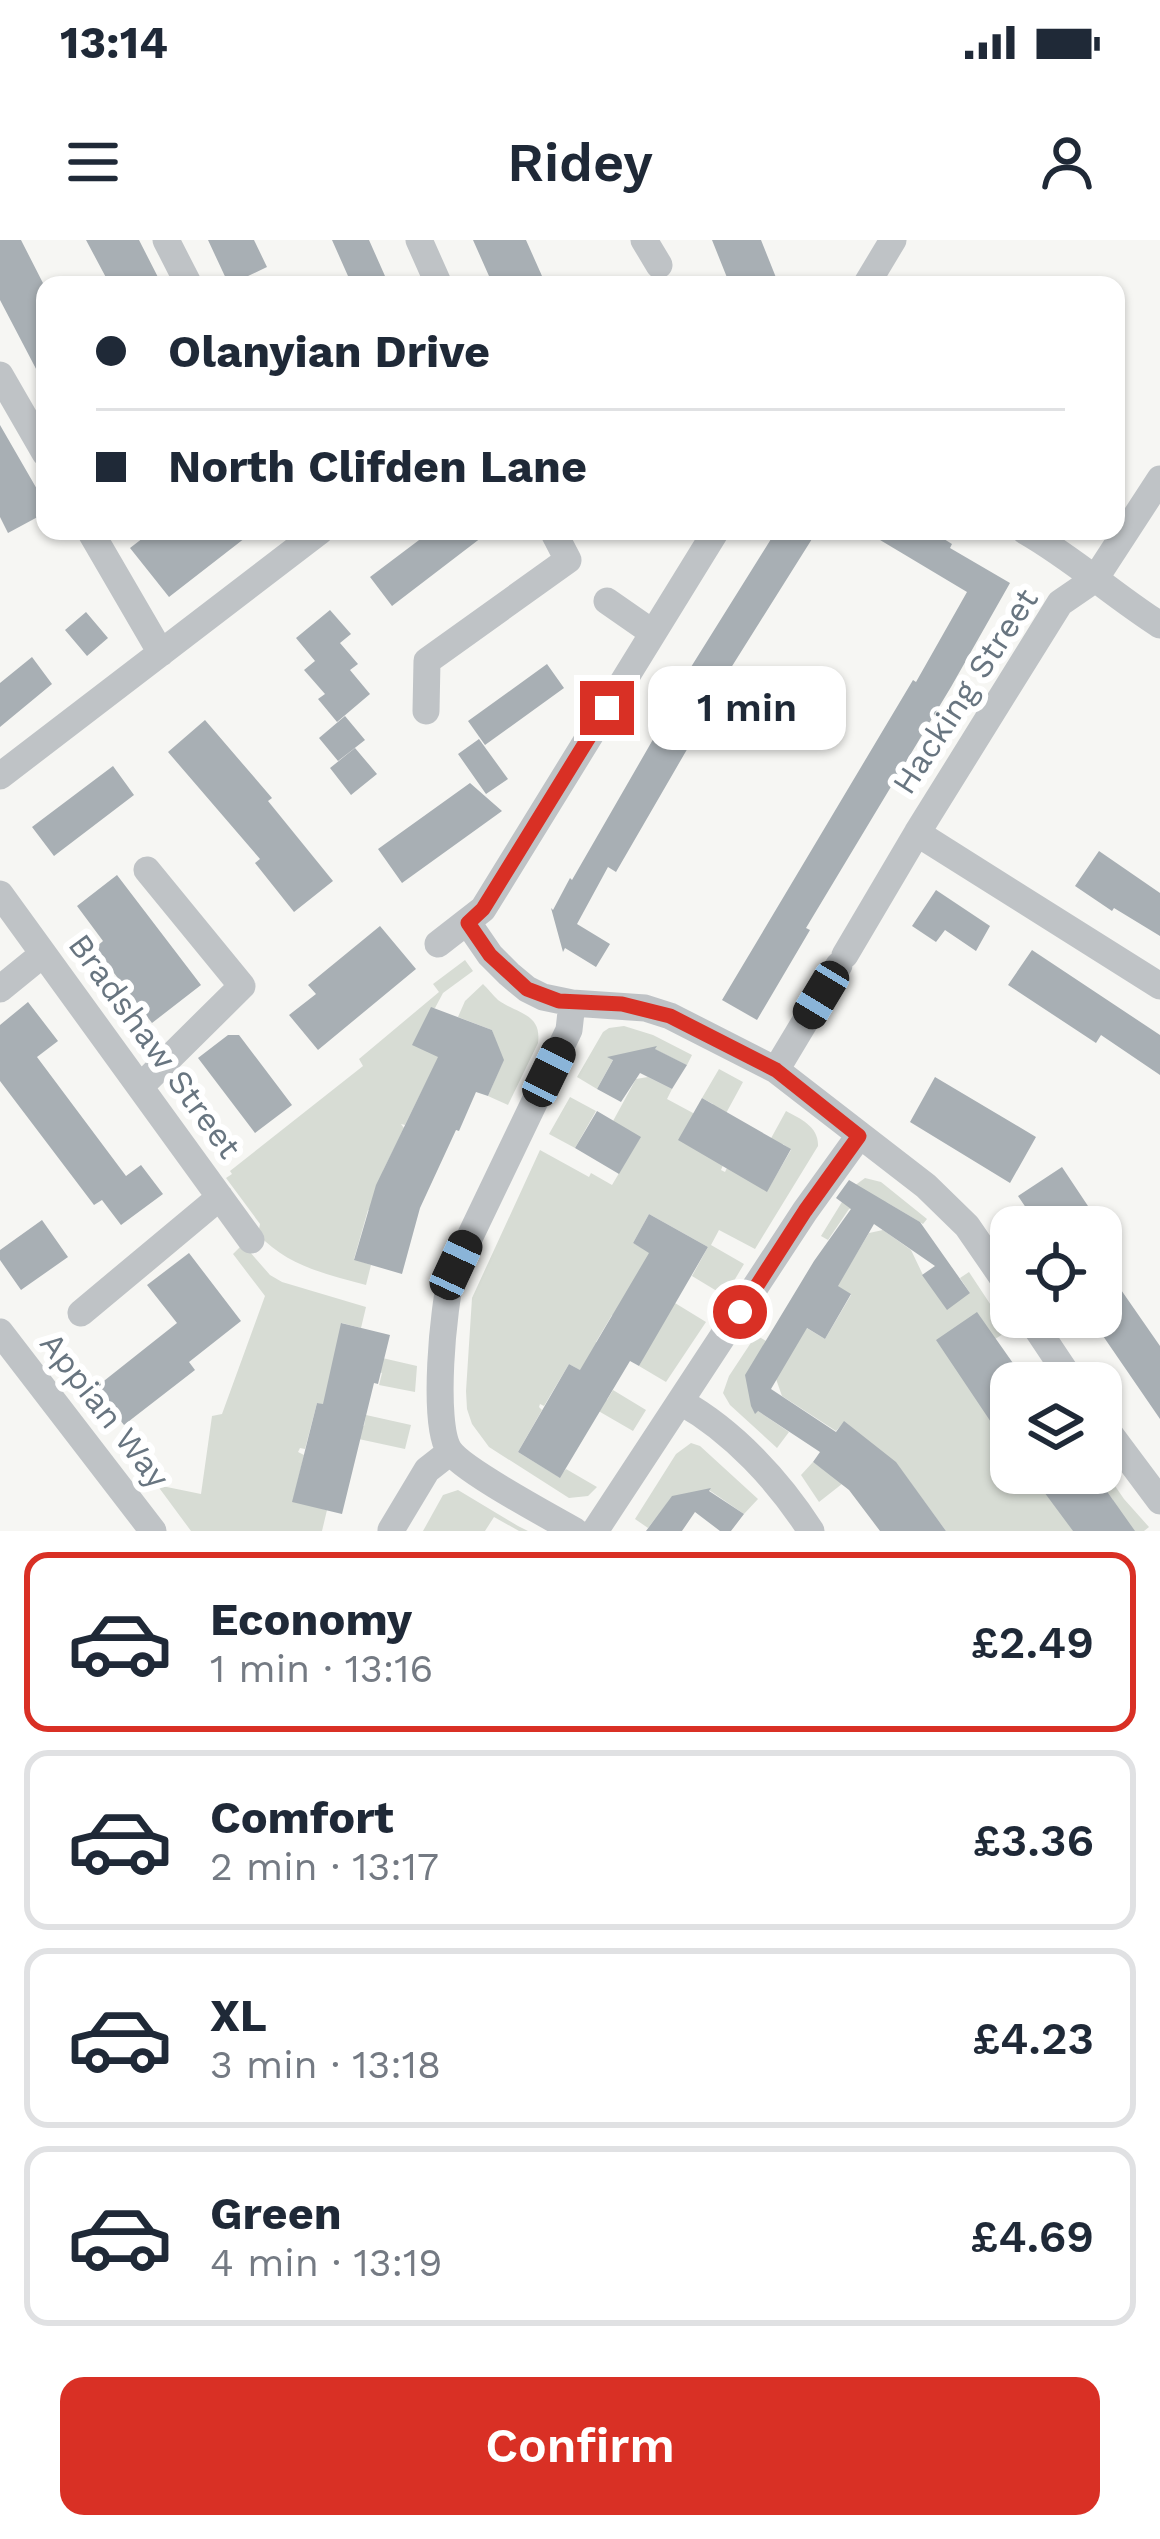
<!DOCTYPE html>
<meta charset="utf-8">
<style>
body{margin:0;font-family:"Work Sans",sans-serif;background:#f6f6f7;color:#1f2937;height:100vh;display:flex;flex-direction:column;font-size:45px;white-space:nowrap}
*{box-sizing:border-box;margin:0}
p{font-size:39px;color:#747a83}
.icon{flex:none;width:66px;height:66px;fill:none;stroke:currentColor;stroke-width:2;stroke-linecap:round;stroke-linejoin:round}
.map{position:relative;height:1291px;overflow:hidden}
.panel{display:flex;flex-direction:column;background:#fff;flex:1}
.panel>*{flex:none}
.hud{position:absolute;left:36px;top:36px;width:1089px;height:264px;border-radius:24px;box-shadow:0 3px 9px #0004;display:grid;align-content:center;height:264px;padding:0 60px;background:#fff}
.fabs{position:absolute;left:990px;top:966px;display:grid;gap:24px}
.fabs a{display:grid;place-items:center;width:132px;height:132px;border-radius:24px;background:#fff;box-shadow:0 3px 9px #0004;font-size:60px}
.end{position:absolute;width:54px;height:54px;margin:-27px;border:15px solid #d93025;background:#fff;box-shadow:0 0 0 6px #fff}
.from{border-radius:50%}
.bubble{position:absolute;height:84px;border-radius:24px;background:#fff;box-shadow:0 3px 9px #0004;font-size:39px;font-weight:600;line-height:84px;text-align:center}
.car{position:absolute;width:36px;height:72px;margin:-36px -18px;border-radius:15px;box-shadow:0 0 9px 3px #0007;background:linear-gradient(#222 24%,#8ab4d8 0 40%,#222 0 76%,#8ab4d8 0 86%,#222 0)}
.hud b{display:flex;align-items:center;gap:42px;height:114px;font-size:45px}
.hud b+b{border-top:3px solid #e0e1e3}
.hud i{width:30px;height:30px;background:#1f2937}
ul{padding:21px 0 0;list-style:none}
li{display:flex;align-items:center;gap:36px;height:180px;margin:0 24px 18px;padding:0 36px;border:6px solid #e0e1e3;border-radius:24px}
li div{flex:1}
li b{display:block;font-size:45px}
li em{font-style:normal;font-weight:600}
li.on{border-color:#d93025}
li>.icon{width:108px;height:108px;stroke-width:1.5}
.button{display:flex;gap:24px;margin-top:auto;padding:24px 60px}
.button a{flex:1;height:138px;border-radius:24px;background:#d93025;color:#fff;font-size:48px;font-weight:600;line-height:138px;text-align:center}
.status{display:flex;justify-content:space-between;align-items:center;height:84px;padding:0 60px;background:#fff;direction:ltr}
.status svg{height:33px;fill:currentColor}
header{display:flex;justify-content:space-between;align-items:center;height:156px;padding:0 60px;background:#fff;font-size:54px;font-weight:600}
.map>svg:first-child{display:block}
.green{fill:#d7dcd4}
.building{fill:#a8afb4}
.lines{fill:none;stroke-linecap:round;stroke-linejoin:round}
.street{stroke:#bfc3c6;stroke-width:27}
.route{stroke:#d93025;stroke-width:15}
.labels{text-anchor:middle;dominant-baseline:central;stroke-width:12;stroke-linejoin:round;paint-order:stroke}
.street-label{font-size:33px;fill:#687580;stroke:#fff}
</style>
<div class="status"><b>13:14</b><svg viewBox="0 0 49 12"><path d="M0 12V9h3v3zM5 12V6h3v6zM10 12V3h3v9zM15 12V0h3v12zM26 1h20v11H26zM47 4h2v5h-2z"/></svg></div>
<header><svg class="icon" aria-label="menu" viewBox="0 0 24 24"><path d="M4 6h16M4 12h16M4 18h16"/></svg>Ridey<svg class="icon" aria-label="person" viewBox="0 0 24 24"><circle cx="12" cy="8" r="4"/><path d="M4 21q1-7 8-7t8 7"/></svg></header>
<div class="map">
<svg width="1160" height="1291" viewBox="0 0 1160 1291">
<rect width="100%" height="100%" fill="#f6f6f3"/>
<path class="green" d="M 465,720 L 473,731 L 443,753 L 435,768 L 431,768 L 439,817 L 405,885 L 401,884 L 404,888 L 383,931 L 390,975 L 368,970 L 354,1019 L 371,1025 L 366,1045 C 326,1034 287,1026 258,994 L 260,984 L 226,938 L 232,934 L 230,931 L 363,826 L 359,819 L 439,752 L 433,744 Z
M 483,744 C 486,747 495,757 498,760 C 517,774 542,773 538,803 L 508,865 L 488,856 L 503,821 L 492,790 L 458,777 L 465,761 Z
M 624,786 L 653,795 L 692,815 L 687,825 L 652,808 L 615,816 L 597,849 L 577,837 L 603,792 L 609,788 Z
M 719,829 L 743,842 L 724,877 L 710,869 L 713,864 L 702,858 Z
M 648,837 L 672,849 L 667,859 L 693,873 L 723,925 L 721,930 L 725,932 L 727,928 L 767,951 L 791,910 L 783,904 L 780,908 L 769,902 L 786,871 C 801,879 819,887 818,906 L 755,1009 L 719,990 L 711,1005 L 744,1024 L 725,1056 L 692,1036 L 708,1007 L 649,974 L 633,1003 L 665,1021 L 675,1063 L 706,1082 L 666,1142 L 639,1126 L 653,1099 L 612,1075 L 596,1102 L 610,1110 L 594,1138 L 569,1124 L 544,1166 L 540,1164 L 539,1167 L 542,1170 L 518,1212 L 559,1237 L 566,1229 L 597,1247 L 588,1256 L 569,1258 L 489,1207 L 472,1184 L 467,1169 L 466,1151 L 472,1058 L 540,910 L 589,937 L 591,933 L 612,945 L 640,898 L 613,881 L 636,839 Z
M 570,857 L 596,871 L 575,908 L 549,894 Z
M 865,938 L 881,942 L 927,979 L 923,984 L 886,962 L 849,969 L 828,1000 L 821,996 L 850,949 Z
M 883,990 L 911,1010 L 923,1035 L 970,1053 L 960,1038 L 969,1032 L 1008,1091 L 995,1099 L 1011,1208 L 1011,1233 L 1030,1233 L 1073,1289 L 1113,1260 L 1094,1233 L 1101,1233 L 1102,1227 L 1124,1259 L 1149,1287 L 1144,1291 L 946,1291 L 896,1223 L 861,1229 L 819,1262 L 801,1235 L 813,1222 L 837,1239 L 844,1182 L 836,1191 L 782,1156 L 776,1139 L 805,1087 L 825,1099 L 851,1055 L 837,1046 L 869,993 Z
M 243,1004 L 270,1035 L 282,1042 L 366,1067 L 361,1088 L 342,1083 L 340,1169 L 317,1163 L 305,1209 L 300,1208 L 298,1212 L 304,1215 L 293,1261 L 327,1270 L 322,1291 L 191,1291 L 157,1245 L 201,1254 L 212,1176 L 222,1174 L 265,1056 L 233,1014 Z
M 756,1095 L 766,1101 L 755,1169 L 789,1192 L 777,1208 L 730,1165 L 723,1153 L 729,1136 Z
M 378,1117 L 417,1126 L 415,1152 L 379,1145 L 382,1133 L 375,1131 Z
M 613,1150 L 646,1170 L 633,1191 L 595,1169 L 602,1158 L 607,1160 Z
M 366,1175 L 411,1185 L 405,1209 L 354,1198 L 357,1185 L 364,1186 Z
M 691,1203 L 700,1206 L 758,1259 L 744,1274 L 709,1250 L 672,1257 L 648,1288 L 635,1279 L 676,1214 Z
M 458,1250 L 518,1286 L 528,1291 L 519,1291 L 494,1277 L 485,1291 L 423,1291 L 443,1255 Z"/>
<path class="building" d="M 0,0 L 21,0 L 45,47 L 45,146 L 0,60 Z
M 86,0 L 139,0 L 162,45 L 110,45 Z
M 208,0 L 254,0 L 267,27 L 229,45 Z
M 332,0 L 369,0 L 389,45 L 352,45 Z
M 473,0 L 526,0 L 546,45 L 493,45 Z
M 712,0 L 761,0 L 779,45 L 730,45 Z
M 0,185 L 45,263 L 45,273 L 8,293 L 0,277 Z
M 152,291 L 254,291 L 169,357 L 130,308 Z
M 431,291 L 490,291 L 392,366 L 370,337 Z
M 776,291 L 817,291 L 707,466 L 711,468 L 616,632 L 608,627 L 577,684 L 610,704 L 596,727 L 565,708 L 563,712 L 551,668 L 553,670 L 570,638 L 572,640 L 689,437 L 686,435 Z
M 865,291 L 931,291 L 952,304 L 950,308 L 1010,343 L 951,447 L 806,688 L 810,690 L 757,780 L 722,760 L 913,440 L 916,442 L 967,352 Z
M 330,370 L 351,394 L 340,403 L 358,424 L 350,430 L 370,454 L 337,482 L 318,459 L 325,454 L 304,430 L 315,421 L 296,398 Z
M 86,372 L 108,398 L 87,416 L 65,390 Z
M 32,417 L 52,444 L 0,487 L 0,443 Z
M 547,424 L 564,448 L 485,505 L 468,481 Z
M 345,476 L 365,500 L 338,521 L 319,498 Z
M 205,480 L 272,558 L 268,561 L 333,641 L 294,672 L 255,623 L 260,619 L 168,512 Z
M 479,499 L 508,539 L 486,554 L 458,514 Z
M 355,508 L 377,534 L 351,555 L 330,528 Z
M 113,526 L 134,555 L 54,616 L 32,587 Z
M 470,543 L 502,571 L 402,643 L 378,609 Z
M 1099,611 L 1160,653 L 1160,696 L 1114,668 L 1112,671 L 1075,646 Z
M 117,635 L 201,745 L 152,783 L 95,708 L 103,701 L 77,666 Z
M 936,650 L 990,686 L 976,711 L 945,690 L 936,702 L 912,686 Z
M 380,686 L 416,729 L 318,810 L 289,775 L 316,754 L 308,745 Z
M 1032,710 L 1160,795 L 1160,835 L 1101,795 L 1096,803 L 1008,745 Z
M 28,762 L 58,801 L 37,817 L 126,936 L 141,925 L 163,954 L 121,985 L 102,960 L 94,965 L 0,841 L 0,785 Z
M 431,767 L 492,790 L 504,820 L 488,856 L 476,852 L 459,891 L 456,890 L 420,968 L 402,1034 L 354,1020 L 376,945 L 438,817 L 412,805 Z
M 228,795 L 239,795 L 292,865 L 255,893 L 198,818 Z
M 657,806 L 655,809 L 687,825 L 672,849 L 640,833 L 621,862 L 597,849 L 613,820 L 607,817 Z
M 935,837 L 1036,897 L 1010,943 L 910,882 Z
M 702,858 L 791,909 L 767,952 L 678,900 Z
M 597,871 L 641,897 L 619,934 L 575,908 Z
M 1062,927 L 1102,987 L 1039,987 L 1018,956 Z
M 849,940 L 920,982 L 970,1053 L 947,1070 L 922,1035 L 935,1026 L 874,984 L 838,1046 L 851,1054 L 825,1099 L 807,1088 L 771,1149 L 836,1192 L 844,1181 L 896,1222 L 946,1291 L 880,1291 L 849,1250 L 813,1222 L 820,1212 L 758,1171 L 755,1174 L 751,1166 L 745,1135 L 814,1021 L 851,969 L 836,958 Z
M 649,974 L 708,1007 L 639,1126 L 630,1121 L 560,1238 L 518,1212 L 569,1124 L 580,1130 L 649,1013 L 633,1003 Z
M 42,980 L 68,1017 L 21,1050 L 0,1020 L 0,1010 Z
M 189,1013 L 241,1081 L 189,1122 L 195,1130 L 124,1185 L 95,1148 L 177,1083 L 147,1045 Z
M 1101,1021 L 1160,1106 L 1160,1179 L 1101,1093 Z
M 977,1072 L 1027,1143 L 1011,1143 L 1011,1212 L 936,1100 Z
M 341,1083 L 390,1095 L 378,1144 L 374,1143 L 342,1274 L 292,1262 L 317,1163 L 323,1164 Z
M 1030,1233 L 1094,1233 L 1135,1291 L 1073,1291 Z
M 711,1248 L 709,1251 L 744,1274 L 731,1291 L 720,1291 L 695,1272 L 682,1291 L 646,1291 L 672,1256 Z"/>
<g class="lines">
<path class="street" d="M 166,0 L 189,45
M 419,0 L 439,45
M 644,0 L 659,25
M 866,45 L 893,0
M 0,135 L 45,213
M 90,291 L 161,413
M 1025,291 C 1074,319 1113,355 1160,385
M 607,361 L 653,393
M 426,471 L 427,421 L 568,320 L 553,291
M 0,536 L 320,291
M 917,593 L 1160,746
M 0,654 L 251,1000
M 468,683 L 490,715 L 509,734 L 527,749 L 543,757 L 572,763 L 645,768 L 670,776 L 776,830 L 926,946 L 967,986 L 1011,1050
M 438,704 L 483,669 L 716,291
M 845,715 L 917,593 L 1060,363 L 1095,339 L 1160,239
M 0,749 L 43,714
M 572,763 L 569,790 L 452,1034 C 443,1066 432,1183 449,1210 C 462,1230 549,1276 575,1291
M 776,830 L 839,725
M 140,847 L 242,746 L 147,630
M 81,1073 L 220,957
M 1029,1077 L 1073,1143
M 0,1092 L 153,1291
M 681,1162 C 733,1191 779,1241 811,1291
M 1101,1182 L 1160,1261
M 391,1290 L 427,1230 L 450,1212
M 595,1291 L 805,971 L 859,896"/>
</g>
<g class="lines">
<path class="route" d="M 607,468 L 483,669 L 468,683 L 490,715 L 527,749 L 559,761 L 622,764 L 670,776 L 776,830 L 859,896 L 805,971 L 740,1072"/>
</g>
<g class="labels">
<g class="street-label">
<text transform="translate(965 451) rotate(-57)">Hacking Street</text>
<text transform="translate(155 806) rotate(54)">Bradshaw Street</text>
<text transform="translate(105 1170) rotate(52)">Appian Way</text>
</g>
</g>
</svg>
<div class="fabs">
<a><svg class="icon" aria-label="locate" viewBox="0 0 24 24"><circle cx="12" cy="12" r="6"/><path d="M12 2v4M12 18v4M2 12h4M18 12h4"/></svg></a>
<a><svg class="icon" aria-label="layers" viewBox="0 0 24 24"><path d="M12 4l9 5-9 5-9-5zM3 14l9 5 9-5"/></svg></a>
</div>
<i class="end from" style="left:740px;top:1072px"></i>
<i class="end" style="left:607px;top:468px"></i>
<div class="bubble" style="left:648px;top:426px;width:198px">1 min</div>
<i class="car" style="left:821px;top:755px;rotate:211deg"></i>
<i class="car" style="left:549px;top:832px;rotate:26deg"></i>
<i class="car" style="left:456px;top:1025px;rotate:25deg"></i>
<div class="hud">
<b><i class="from"></i>Olanyian Drive</b>
<b><i></i>North Clifden Lane</b>
</div>
</div>
<section class="panel">
<ul>
<li class="on"><svg class="icon" aria-label="car" viewBox="0 0 24 24"><path d="M5 17H2v-5l4-1 3-4h7l3 4 3 1v5h-3M9 17h6M6 11h13"/><circle cx="7" cy="17" r="2"/><circle cx="17" cy="17" r="2"/></svg><div><b>Economy</b><p>1 min · 13:16</p></div><em>£2.49</em></li>
<li><svg class="icon" aria-label="car" viewBox="0 0 24 24"><path d="M5 17H2v-5l4-1 3-4h7l3 4 3 1v5h-3M9 17h6M6 11h13"/><circle cx="7" cy="17" r="2"/><circle cx="17" cy="17" r="2"/></svg><div><b>Comfort</b><p>2 min · 13:17</p></div><em>£3.36</em></li>
<li><svg class="icon" aria-label="car" viewBox="0 0 24 24"><path d="M5 17H2v-5l4-1 3-4h7l3 4 3 1v5h-3M9 17h6M6 11h13"/><circle cx="7" cy="17" r="2"/><circle cx="17" cy="17" r="2"/></svg><div><b>XL</b><p>3 min · 13:18</p></div><em>£4.23</em></li>
<li><svg class="icon" aria-label="car" viewBox="0 0 24 24"><path d="M5 17H2v-5l4-1 3-4h7l3 4 3 1v5h-3M9 17h6M6 11h13"/><circle cx="7" cy="17" r="2"/><circle cx="17" cy="17" r="2"/></svg><div><b>Green</b><p>4 min · 13:19</p></div><em>£4.69</em></li>
</ul>
<div class="button"><a>Confirm</a></div>
</section>
